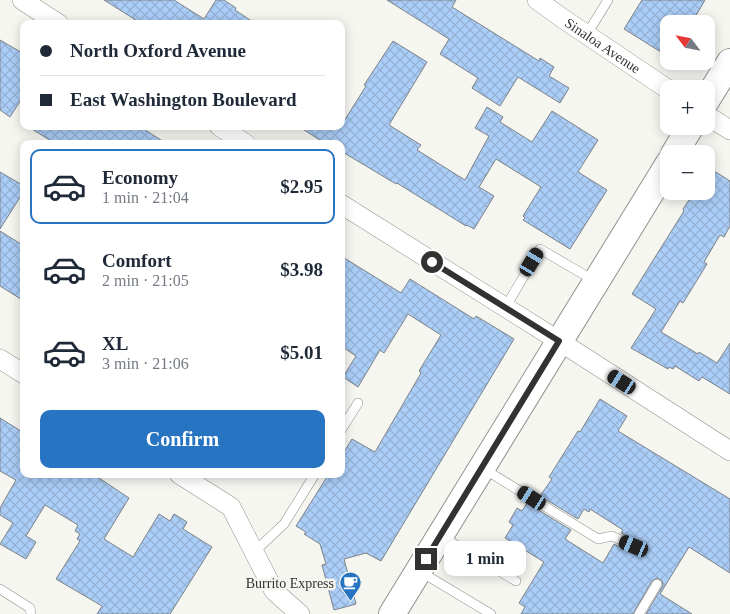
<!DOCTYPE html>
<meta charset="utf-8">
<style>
body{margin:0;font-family:"Times New Roman",serif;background:#f6f6f7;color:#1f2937;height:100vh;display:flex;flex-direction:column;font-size:19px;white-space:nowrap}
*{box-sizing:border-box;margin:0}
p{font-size:16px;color:#747a83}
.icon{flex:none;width:28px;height:28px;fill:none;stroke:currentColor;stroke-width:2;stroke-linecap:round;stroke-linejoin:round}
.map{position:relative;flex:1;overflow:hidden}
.side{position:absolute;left:20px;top:140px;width:325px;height:338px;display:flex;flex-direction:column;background:#fff;border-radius:10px;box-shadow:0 2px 12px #0003}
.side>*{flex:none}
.top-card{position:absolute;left:20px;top:20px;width:325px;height:110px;border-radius:10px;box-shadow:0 2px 12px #0003;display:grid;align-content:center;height:110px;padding:0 20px;background:#fff}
.needle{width:32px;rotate:302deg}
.fabs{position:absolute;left:660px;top:15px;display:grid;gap:10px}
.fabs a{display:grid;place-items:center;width:55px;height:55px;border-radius:10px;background:#fff;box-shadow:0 2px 12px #0003;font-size:25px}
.end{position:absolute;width:22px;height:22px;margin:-11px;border:6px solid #323230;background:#fff;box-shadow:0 0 0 2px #fff}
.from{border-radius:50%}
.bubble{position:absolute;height:35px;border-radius:10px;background:#fff;box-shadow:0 2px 12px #0003;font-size:16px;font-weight:700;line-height:35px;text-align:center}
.car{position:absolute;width:15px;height:30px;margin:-15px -8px;border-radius:6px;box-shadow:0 0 4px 1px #0007;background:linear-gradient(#222 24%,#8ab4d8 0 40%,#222 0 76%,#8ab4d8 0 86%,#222 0)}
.top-card b{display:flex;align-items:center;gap:18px;height:48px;font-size:19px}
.top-card b+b{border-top:1px solid #e0e1e3}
.top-card i{width:12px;height:12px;background:#1f2937}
ul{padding:9px 0 0;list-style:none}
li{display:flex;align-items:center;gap:15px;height:75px;margin:0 10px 8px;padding:0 10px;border:2px solid transparent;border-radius:10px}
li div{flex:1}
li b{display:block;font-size:19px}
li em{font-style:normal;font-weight:700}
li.active{border-color:#2774c3}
li>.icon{width:45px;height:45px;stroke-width:1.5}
.button{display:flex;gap:10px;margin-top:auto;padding:10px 20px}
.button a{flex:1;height:58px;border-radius:10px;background:#2774c3;color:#fff;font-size:20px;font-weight:700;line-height:58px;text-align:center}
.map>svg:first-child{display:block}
.building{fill:url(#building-cross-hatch);stroke:#7e8286}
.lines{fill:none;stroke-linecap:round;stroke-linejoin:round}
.service-casing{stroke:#91928d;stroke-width:10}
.minor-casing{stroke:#91928d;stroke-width:20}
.secondary-casing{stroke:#91928d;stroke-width:28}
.service{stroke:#fff;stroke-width:9}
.minor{stroke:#fff;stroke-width:19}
.secondary{stroke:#fff;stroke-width:26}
.route{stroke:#323230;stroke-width:6}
.labels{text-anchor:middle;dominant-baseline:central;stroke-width:5;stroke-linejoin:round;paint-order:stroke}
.street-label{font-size:14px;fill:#323230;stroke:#f5f6f0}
.poi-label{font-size:14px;fill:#323230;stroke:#f5f6f0;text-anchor:end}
</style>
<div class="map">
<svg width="730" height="614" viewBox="0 0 730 614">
<defs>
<pattern id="building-cross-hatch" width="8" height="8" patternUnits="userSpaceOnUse" patternTransform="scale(1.25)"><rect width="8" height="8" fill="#abcef8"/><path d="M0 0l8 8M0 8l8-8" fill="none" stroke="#94b1d5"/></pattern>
</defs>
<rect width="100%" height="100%" fill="#f5f6f0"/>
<path class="building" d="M 104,0 L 174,0 L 204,19 L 216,0 L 224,0 L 236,8 L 235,10 L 256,24 L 142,24 Z
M 387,0 L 456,0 L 452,7 L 539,61 L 540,58 L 554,67 L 549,76 L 569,88 L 560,103 L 518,77 L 500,106 L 472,88 L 478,78 L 440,54 L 449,39 Z
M 642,0 L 705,0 L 691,24 L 669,24 L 669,57 L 624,29 Z
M 0,40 L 24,54 L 24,95 L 10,117 L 0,110 Z
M 393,41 L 427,62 L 389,125 L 421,145 L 417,150 L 465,180 L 489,136 L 475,128 L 487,107 L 503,117 L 500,122 L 532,142 L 552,111 L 598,140 L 578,172 L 607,190 L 570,249 L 523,220 L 525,218 L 523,216 L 541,187 L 496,159 L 479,187 L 494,196 L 474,229 L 467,225 L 466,226 L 397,183 L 396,184 L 341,151 L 341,144 L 326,144 L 298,126 L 341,126 L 366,86 L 364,85 Z
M 27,126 L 139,126 L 167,144 L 56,144 Z
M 706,166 L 730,181 L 730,226 L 724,237 L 720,235 L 704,262 L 707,264 L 683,303 L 680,301 L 661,332 L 698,354 L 699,352 L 717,363 L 730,343 L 730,394 L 702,377 L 699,381 L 675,366 L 673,369 L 669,367 L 668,369 L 631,348 L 656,309 L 632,294 L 684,211 L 683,209 L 695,191 L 706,191 Z
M 0,172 L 24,186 L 24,191 L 0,229 Z
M 0,231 L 24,246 L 24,301 L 0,286 Z
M 341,256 L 401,293 L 410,279 L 474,319 L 476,316 L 514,339 L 381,561 L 366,553 L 344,559 L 356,604 L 334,610 L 322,565 L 326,564 L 320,544 L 304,534 L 306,532 L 296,526 L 327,477 L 329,478 L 331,474 L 341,474 L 341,457 L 352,439 L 375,452 L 410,392 L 421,373 L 419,371 L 441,335 L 408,314 L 384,353 L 380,350 L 358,387 L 343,377 L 356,356 L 341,346 Z
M 600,399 L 627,416 L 618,431 L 730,499 L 730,573 L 689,547 L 660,594 L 692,614 L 646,614 L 663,585 L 662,581 L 657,578 L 652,581 L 633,614 L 521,614 L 525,607 L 519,603 L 544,562 L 505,538 L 513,525 L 509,522 L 517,508 L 522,511 L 527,503 L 571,530 L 565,539 L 603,563 L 614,544 L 632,552 L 637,551 L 640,548 L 640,545 L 637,541 L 621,533 L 623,530 L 590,509 L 589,512 L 584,509 L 578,519 L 540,496 L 552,479 L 549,477 L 578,431 L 580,432 Z
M 0,418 L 24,433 L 24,474 L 93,474 L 129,498 L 104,539 L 133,557 L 159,514 L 170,521 L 174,514 L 187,522 L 183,529 L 212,547 L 170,614 L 97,614 L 102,606 L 56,579 L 80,541 L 77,539 L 80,534 L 75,531 L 78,525 L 45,505 L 26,536 L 36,542 L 26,559 L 0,544 L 13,523 L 0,515 L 0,508 L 16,480 L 0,471 Z"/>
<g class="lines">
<defs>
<path id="service" d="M 587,34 L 608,0
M 505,308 L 540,249 L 595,281
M 341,430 L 358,403
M 484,469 L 598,539 L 612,536 L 634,546
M 443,537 L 516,581
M 254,552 L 284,524 L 315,474
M 421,572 L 491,614
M 0,589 L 30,608 L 31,614
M 639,614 L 657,584"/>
<g id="minor">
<path d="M 22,0 L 59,24"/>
<path id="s1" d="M 537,0 L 562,18 L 669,90"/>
<path d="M 706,115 L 730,130"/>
<path d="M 219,126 L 246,144"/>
<path d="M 341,204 L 559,341 L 730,451"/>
<path d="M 0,359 L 24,374"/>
<path d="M 179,474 L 231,507 L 274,591 L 300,614"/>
</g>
<path id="secondary" d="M 706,101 L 730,62
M 674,154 L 691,126
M 392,614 L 669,163"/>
</defs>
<use href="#service" class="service-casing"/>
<use href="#minor" class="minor-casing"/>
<use href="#secondary" class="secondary-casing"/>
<use href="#service" class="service"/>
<use href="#minor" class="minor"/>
<use href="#secondary" class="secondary"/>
</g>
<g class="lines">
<path class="route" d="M 426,559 L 559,341 L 432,262"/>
</g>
<defs>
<symbol id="cafe-pin" viewBox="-11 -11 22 30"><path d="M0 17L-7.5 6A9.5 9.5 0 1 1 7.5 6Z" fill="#2774c3" stroke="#f5f6f0"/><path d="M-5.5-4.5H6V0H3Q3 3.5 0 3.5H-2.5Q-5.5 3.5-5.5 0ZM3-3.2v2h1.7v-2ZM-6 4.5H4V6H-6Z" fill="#fff"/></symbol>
</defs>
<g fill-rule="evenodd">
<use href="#cafe-pin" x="338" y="570" width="25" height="34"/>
</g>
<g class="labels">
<g class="street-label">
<text stroke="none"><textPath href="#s1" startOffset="80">Sinaloa Avenue</textPath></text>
</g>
<g class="poi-label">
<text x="334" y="583">Burrito Express</text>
</g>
</g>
</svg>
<div class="fabs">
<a><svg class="needle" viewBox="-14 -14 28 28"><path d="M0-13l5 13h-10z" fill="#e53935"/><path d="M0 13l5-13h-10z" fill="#747a83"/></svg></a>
<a>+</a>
<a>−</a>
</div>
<i class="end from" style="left:432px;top:262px"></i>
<i class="end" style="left:426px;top:559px"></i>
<div class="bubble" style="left:444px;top:541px;width:82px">1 min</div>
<i class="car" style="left:532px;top:262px;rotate:31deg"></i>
<i class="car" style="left:622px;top:382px;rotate:303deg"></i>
<i class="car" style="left:532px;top:498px;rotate:302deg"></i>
<i class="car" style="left:634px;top:546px;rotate:293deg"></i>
<div class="top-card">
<b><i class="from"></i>North Oxford Avenue</b>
<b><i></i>East Washington Boulevard</b>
</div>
<section class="side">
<ul>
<li class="active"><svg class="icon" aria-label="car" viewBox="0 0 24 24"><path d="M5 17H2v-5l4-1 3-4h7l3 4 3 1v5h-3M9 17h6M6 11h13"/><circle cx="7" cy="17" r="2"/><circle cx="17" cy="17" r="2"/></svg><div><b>Economy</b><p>1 min · 21:04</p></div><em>$2.95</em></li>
<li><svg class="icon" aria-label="car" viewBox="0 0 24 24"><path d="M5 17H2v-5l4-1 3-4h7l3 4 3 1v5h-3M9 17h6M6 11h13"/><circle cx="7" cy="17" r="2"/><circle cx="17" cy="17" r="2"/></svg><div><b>Comfort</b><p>2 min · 21:05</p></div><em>$3.98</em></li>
<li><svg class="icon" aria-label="car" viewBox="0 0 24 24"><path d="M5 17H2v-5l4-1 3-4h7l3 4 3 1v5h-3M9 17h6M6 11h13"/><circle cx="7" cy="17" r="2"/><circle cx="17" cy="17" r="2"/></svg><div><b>XL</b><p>3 min · 21:06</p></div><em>$5.01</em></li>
</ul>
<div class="button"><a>Confirm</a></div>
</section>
</div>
